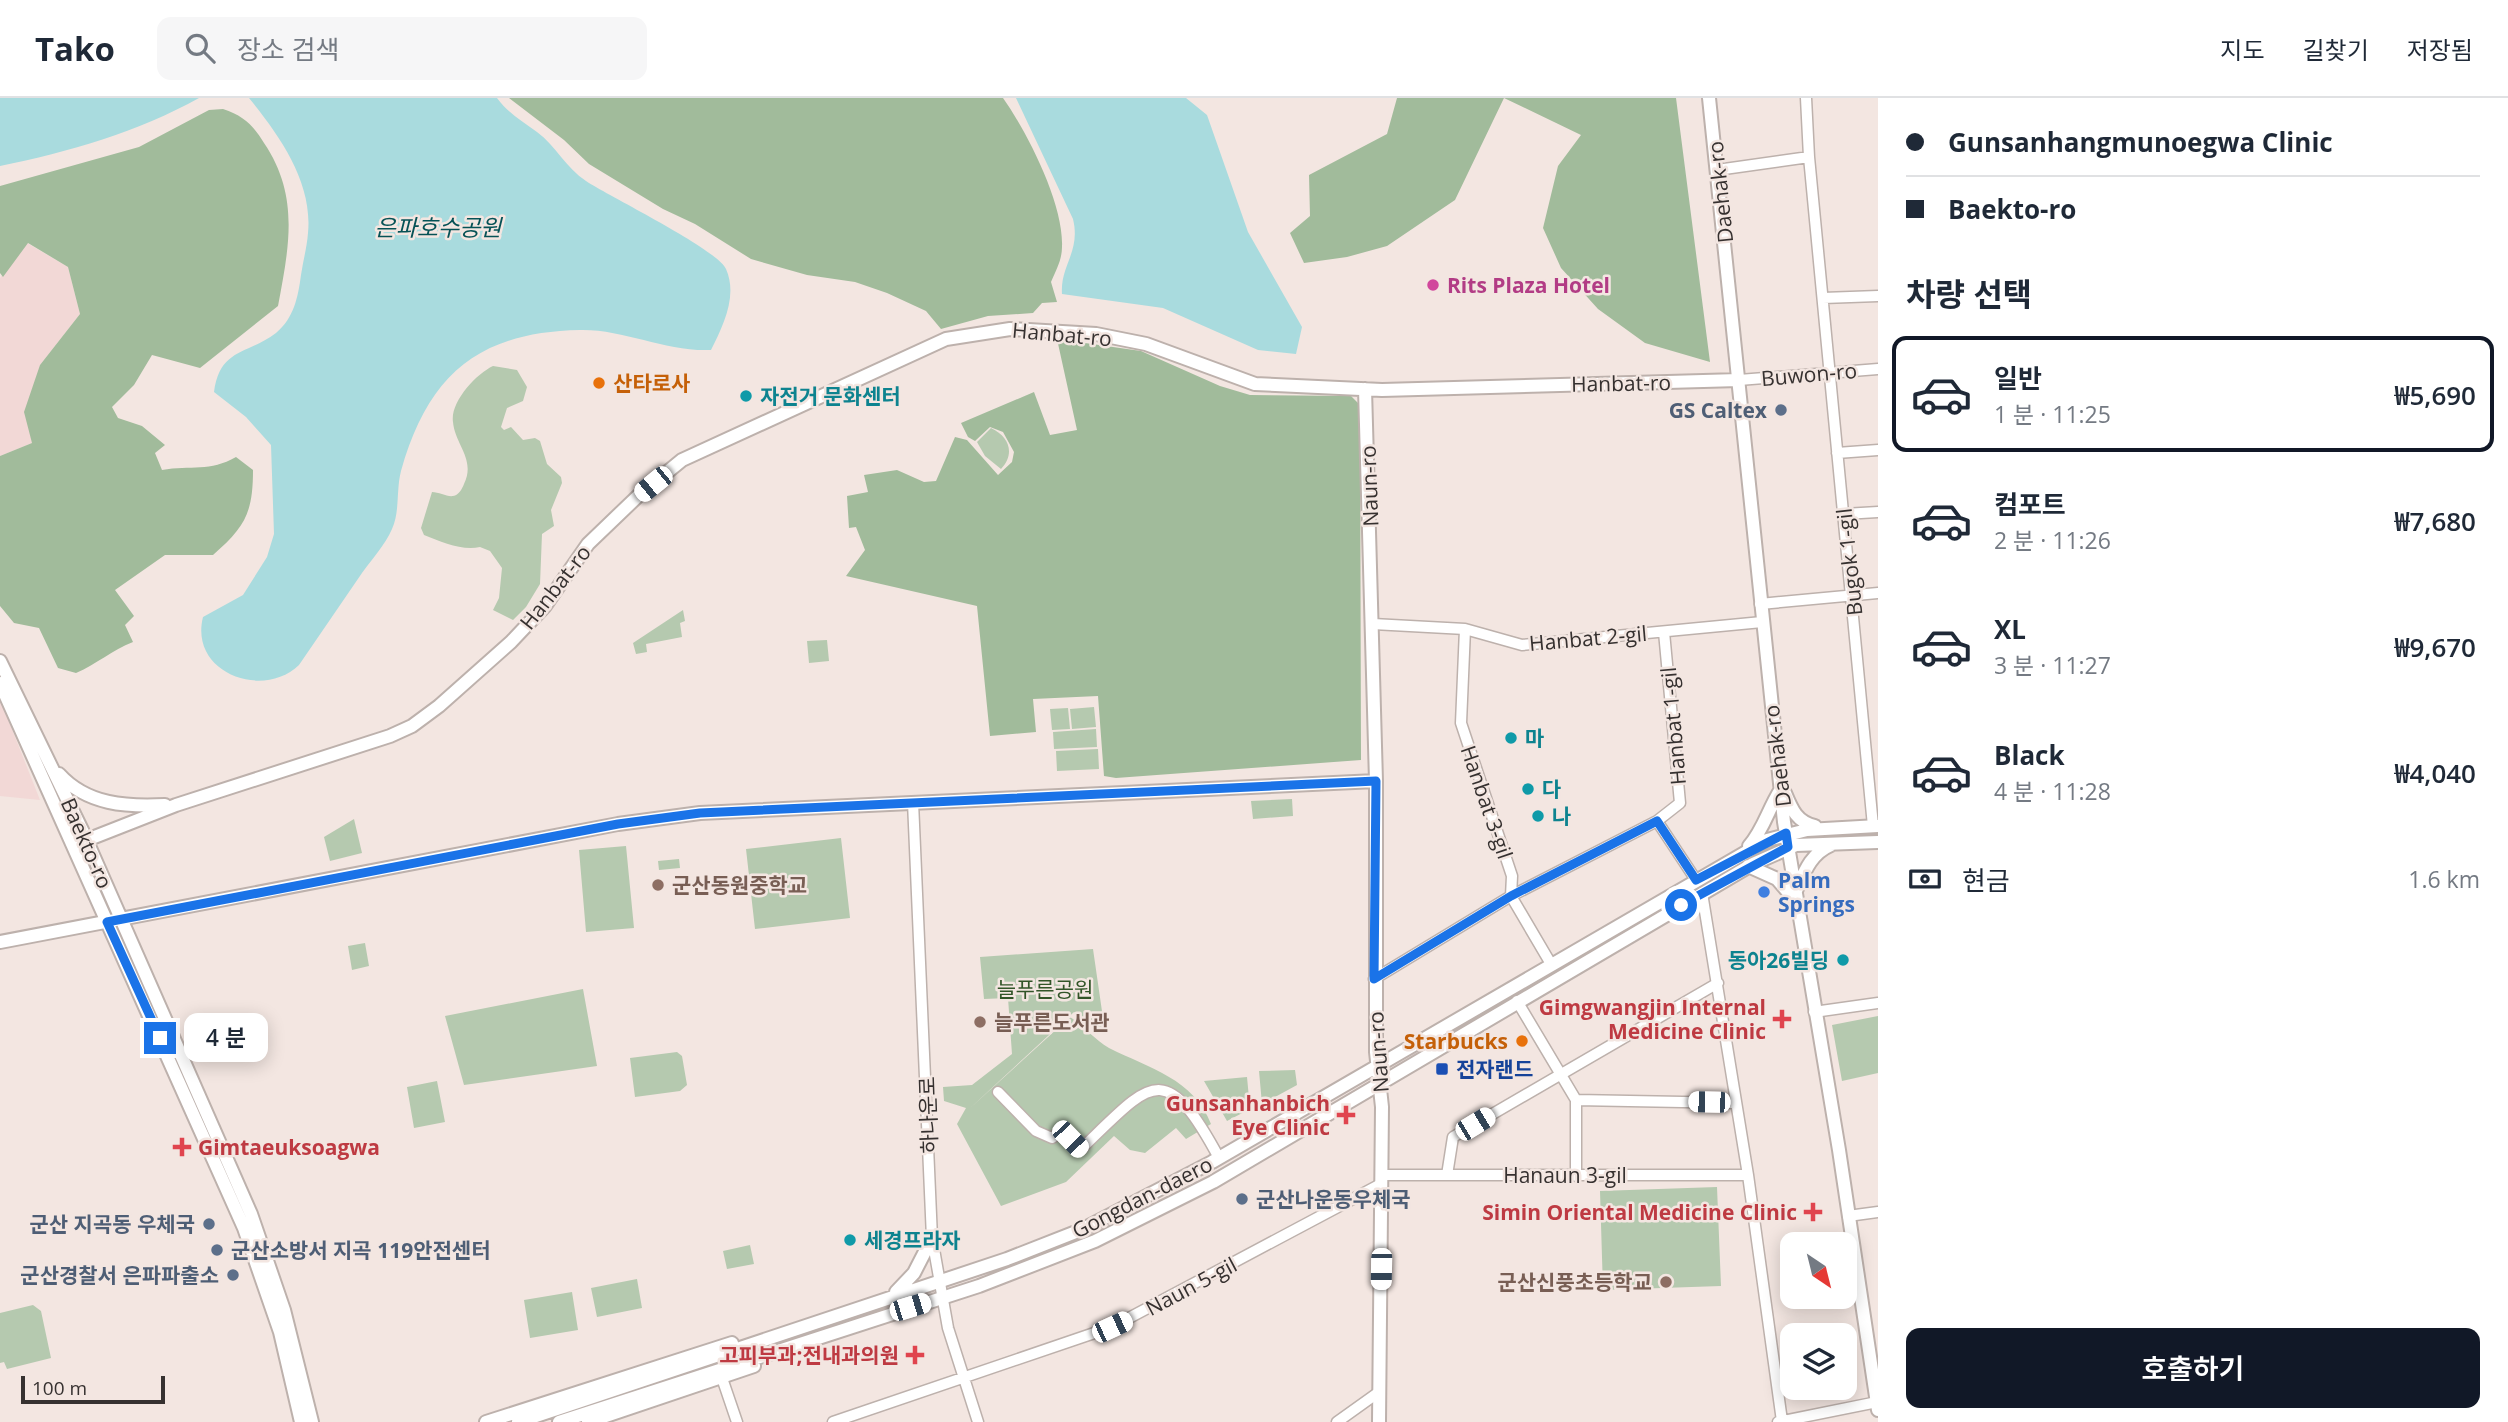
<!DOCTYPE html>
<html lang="ko">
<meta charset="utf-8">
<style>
body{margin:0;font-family:"Open Sans","Noto Sans KR",sans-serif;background:#f6f6f7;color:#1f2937;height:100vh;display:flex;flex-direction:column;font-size:26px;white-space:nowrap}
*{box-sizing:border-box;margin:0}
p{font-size:23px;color:#747a83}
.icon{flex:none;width:38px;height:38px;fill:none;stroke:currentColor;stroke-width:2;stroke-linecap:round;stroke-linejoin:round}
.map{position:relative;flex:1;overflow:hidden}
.side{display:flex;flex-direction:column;background:#fff;width:630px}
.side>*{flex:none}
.guide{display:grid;align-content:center;height:154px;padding:0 28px;background:#fff}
.needle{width:46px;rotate:145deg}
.buttons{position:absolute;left:1780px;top:1134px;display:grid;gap:14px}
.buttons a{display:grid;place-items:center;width:77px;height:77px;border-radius:14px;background:#fff;box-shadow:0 4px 18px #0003;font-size:35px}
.scale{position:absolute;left:21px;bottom:18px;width:144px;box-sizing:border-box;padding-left:7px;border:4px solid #363130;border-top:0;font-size:19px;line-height:24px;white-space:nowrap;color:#363130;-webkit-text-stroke:5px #f3e6e1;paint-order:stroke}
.end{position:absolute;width:32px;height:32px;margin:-16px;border:9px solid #1a73e8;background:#fff;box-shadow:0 0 0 4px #fff}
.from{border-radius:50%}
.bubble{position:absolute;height:49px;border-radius:14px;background:#fff;box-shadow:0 4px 18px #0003;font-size:23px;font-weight:600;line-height:49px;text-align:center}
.car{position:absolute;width:21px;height:42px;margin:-21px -10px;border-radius:9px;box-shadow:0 0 5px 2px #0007;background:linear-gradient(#fff 24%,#345 0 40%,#fff 0 76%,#345 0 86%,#fff 0)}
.guide b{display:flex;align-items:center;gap:24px;height:66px;font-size:26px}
.guide b+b{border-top:2px solid #e0e1e3}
.guide i{width:18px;height:18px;background:#1f2937}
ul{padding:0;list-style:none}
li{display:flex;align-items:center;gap:21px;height:116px;margin:0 14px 10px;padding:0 14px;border:4px solid transparent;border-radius:14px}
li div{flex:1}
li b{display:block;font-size:26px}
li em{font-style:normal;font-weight:600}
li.on{border-color:#111827}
li>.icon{width:63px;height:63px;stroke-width:1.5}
h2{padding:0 28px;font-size:32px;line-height:84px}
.pay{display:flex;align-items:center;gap:18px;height:77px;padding:0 28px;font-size:26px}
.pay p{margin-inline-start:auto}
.button{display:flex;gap:14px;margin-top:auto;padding:14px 28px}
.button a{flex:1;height:80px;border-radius:14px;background:#111827;color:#fff;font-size:28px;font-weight:600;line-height:80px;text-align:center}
header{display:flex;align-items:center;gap:42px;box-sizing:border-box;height:98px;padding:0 35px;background:#fff;border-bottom:2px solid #e0e1e3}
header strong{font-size:33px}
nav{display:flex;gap:38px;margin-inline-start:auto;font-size:24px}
.search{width:490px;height:63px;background:#f6f6f7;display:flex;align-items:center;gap:18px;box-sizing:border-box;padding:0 24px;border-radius:14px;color:#747a83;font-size:26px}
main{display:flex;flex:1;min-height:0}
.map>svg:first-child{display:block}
.commercial{fill:#f2d8d6}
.green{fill:#b5c9af}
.forest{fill:#a1bb9b}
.water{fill:#a9dbde}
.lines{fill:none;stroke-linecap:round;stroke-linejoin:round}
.minor-casing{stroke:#bdb1ac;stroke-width:13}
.tertiary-casing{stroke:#bdb1ac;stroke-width:16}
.minor{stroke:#fff;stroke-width:10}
.tertiary{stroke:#fff;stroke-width:12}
.route{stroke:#1a73e8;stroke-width:9}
.hotel-dot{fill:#d1479c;stroke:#f3e6e1;stroke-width:2.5}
.food-dot{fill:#e8710a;stroke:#f3e6e1;stroke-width:2.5}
.culture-dot{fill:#0f9aa8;stroke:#f3e6e1;stroke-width:2.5}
.service-dot{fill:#5c6f8a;stroke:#f3e6e1;stroke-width:2.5}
.education-dot{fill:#8d6e63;stroke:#f3e6e1;stroke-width:2.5}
.shop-dot{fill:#3f7fe0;stroke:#f3e6e1;stroke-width:2.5}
.health-dot{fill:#e0444e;stroke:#f3e6e1;stroke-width:2.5}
.transit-dot{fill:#1a4fb4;stroke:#f3e6e1;stroke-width:2.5}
.labels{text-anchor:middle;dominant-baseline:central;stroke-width:5;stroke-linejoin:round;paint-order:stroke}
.street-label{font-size:21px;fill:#363130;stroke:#f3e6e1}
.hotel-label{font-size:21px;font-weight:bold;fill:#b23c85;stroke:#f3e6e1;text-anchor:start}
.food-label{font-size:21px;font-weight:bold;fill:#c56008;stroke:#f3e6e1;text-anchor:start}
.culture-label{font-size:21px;font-weight:bold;fill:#0d838f;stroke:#f3e6e1;text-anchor:start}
.service-label{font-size:21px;font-weight:bold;fill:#4e5e75;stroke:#f3e6e1;text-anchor:end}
.shop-label{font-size:21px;font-weight:bold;fill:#366cbe;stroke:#f3e6e1;text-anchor:start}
.education-label{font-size:21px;font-weight:bold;fill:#785e54;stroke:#f3e6e1;text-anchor:start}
.park-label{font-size:21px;fill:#325528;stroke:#f3e6e1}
.health-label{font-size:21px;font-weight:bold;fill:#be3a42;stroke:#f3e6e1;text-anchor:end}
.transit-label{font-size:21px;font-weight:bold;fill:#164399;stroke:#f3e6e1;text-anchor:start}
.water-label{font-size:23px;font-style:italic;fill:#065256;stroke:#f3e6e1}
</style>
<header>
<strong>Tako</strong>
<div class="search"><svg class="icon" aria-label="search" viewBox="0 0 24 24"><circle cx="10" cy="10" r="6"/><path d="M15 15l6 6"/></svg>장소 검색</div>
<nav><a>지도</a><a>길찾기</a><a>저장됨</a></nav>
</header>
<main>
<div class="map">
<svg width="1878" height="1324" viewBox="0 0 1878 1324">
<rect width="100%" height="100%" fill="#f3e6e1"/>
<path class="commercial" d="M 27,145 L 68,169 L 80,216 L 40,267 L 32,345 L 0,358 L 0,180 Z
M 0,601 L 40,702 L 0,698 Z"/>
<path class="green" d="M 493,268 L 517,272 L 527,289 L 523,303 L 507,310 L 501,329 L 504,332 L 511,329 L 523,342 L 535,340 L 540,343 L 547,366 L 561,379 L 562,385 L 551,412 L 554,428 L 542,436 L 540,486 L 526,509 L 513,522 L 493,512 L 499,500 L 502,470 L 490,453 L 480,449 C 462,453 442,444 424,437 L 421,430 L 432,394 C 439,394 447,399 453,398 C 459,397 462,391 464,386 C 476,361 455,347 453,324 C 450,304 476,276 493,268 Z
M 991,330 C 1010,339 1015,356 1001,371 L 985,358 L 977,344 Z
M 683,512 L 685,523 L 680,525 L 682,539 L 646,546 L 647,554 L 636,556 L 633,545 Z
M 827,542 L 829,563 L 809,565 L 807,543 Z
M 1094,609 L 1096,629 L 1072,631 L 1070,611 Z
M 1068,610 L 1070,631 L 1052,632 L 1050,611 Z
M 1096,631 L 1097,649 L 1054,651 L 1053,634 Z
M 1098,651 L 1099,671 L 1057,673 L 1056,653 Z
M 1292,701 L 1293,718 L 1253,721 L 1251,703 Z
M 354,721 L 362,755 L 330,763 L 324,739 Z
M 841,740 L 850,820 L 755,831 L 746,751 Z
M 626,748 L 634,830 L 586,834 L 579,752 Z
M 679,761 L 680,770 L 659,772 L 658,763 Z
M 365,845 L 369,868 L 352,872 L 348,848 Z
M 1093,851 L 1105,934 L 1074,914 L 968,1012 L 1070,919 C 1084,928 1095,942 1109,950 C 1149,970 1194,981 1211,1026 L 1186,1041 L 1176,1030 L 1145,1055 L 1130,1052 L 1114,1038 L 1066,1084 L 1001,1108 L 957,1026 L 966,1010 L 944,1003 L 943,989 L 972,987 L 1012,956 L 1008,900 L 984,901 L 980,859 Z
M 583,891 L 597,968 L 464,987 L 445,918 Z
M 1878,918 L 1878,975 L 1842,983 L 1832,927 Z
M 677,954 L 682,958 L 687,987 L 680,993 L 635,999 L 630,960 Z
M 1295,972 L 1297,987 L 1262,1006 L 1259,973 Z
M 1247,979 L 1250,1011 L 1227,1023 L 1204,983 Z
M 437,983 L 445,1024 L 414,1030 L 407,989 Z
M 1717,1089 L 1721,1188 L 1603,1192 L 1600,1093 Z
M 750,1147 L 754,1166 L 727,1171 L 723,1153 Z
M 637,1181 L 642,1210 L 597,1219 L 591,1190 Z
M 572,1194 L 578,1232 L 530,1240 L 524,1202 Z
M 33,1207 L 41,1213 L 51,1260 L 7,1271 L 4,1264 L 0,1265 L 0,1215 Z"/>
<path class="forest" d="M 509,0 L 1003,0 C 1027,34 1064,106 1062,149 C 1062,162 1056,172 1051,184 L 1057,204 L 1042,205 L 1033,215 L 988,218 L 941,231 L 926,213 L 887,195 L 855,184 L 807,177 L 751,161 L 695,126 L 663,111 L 589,66 L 564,42 Z
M 1397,0 L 1676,0 L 1710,264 L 1645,245 L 1598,211 L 1561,170 L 1543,130 L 1558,68 L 1581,37 L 1504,0 L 1455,102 L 1387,148 L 1347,159 L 1304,165 L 1290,135 L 1310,118 L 1309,77 L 1387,36 Z
M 223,11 C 244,18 253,27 264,45 C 300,98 289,149 278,208 L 200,270 L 152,257 L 134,287 L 112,309 L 118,320 L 142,328 L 165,347 L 155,355 L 162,372 C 191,367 210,374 236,359 L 253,372 C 253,415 245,429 213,457 L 165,457 L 115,492 L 134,518 L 125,527 L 133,544 C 112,552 97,566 76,575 L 58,570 L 39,530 L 14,525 L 0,508 L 0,358 L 32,345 L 24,314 L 40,267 L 80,216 L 68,169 L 28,145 L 3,179 L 0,175 L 0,88 L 139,49 L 209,12 Z
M 1057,241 L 1141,253 L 1220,288 L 1250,297 L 1351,298 L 1360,307 L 1361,662 L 1116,680 L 1104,678 L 1098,598 L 1033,601 L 1036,634 L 990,638 L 977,508 L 846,478 L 865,452 L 856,429 L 849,430 L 847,398 L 868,394 L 864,377 L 897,372 L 924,384 L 936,383 L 955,339 L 967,342 L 998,377 L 1012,364 L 1014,354 L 1003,334 L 990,329 L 975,343 L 968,339 L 961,325 L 1034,294 L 1050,337 L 1077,332 Z"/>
<path class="water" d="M 0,0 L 199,0 C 138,34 69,54 0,68 Z
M 249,0 L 497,0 C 509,16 522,23 537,34 C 556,48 566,70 586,83 C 612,100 717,151 726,171 C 738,198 723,228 711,252 C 666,254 624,231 580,232 C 478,234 428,277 401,373 C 396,392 400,414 392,431 C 385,447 372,461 362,475 C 341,506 320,536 299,567 C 263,602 189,575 203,519 L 243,497 L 267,459 L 274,436 L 271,347 L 246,319 L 214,294 C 220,250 247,257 276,235 C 294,220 298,199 301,177 C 303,163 307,149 308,135 C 313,84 279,37 249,0 Z
M 1016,0 L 1186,0 L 1207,17 L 1248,134 L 1302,229 L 1296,256 L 1258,252 L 1163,210 L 1062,196 C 1060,167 1081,154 1073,121 Z"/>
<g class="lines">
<defs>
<path id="minor" d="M 1806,0 L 1809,59 L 1873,728
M 1717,72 L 1809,59
M 1823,200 L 1878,198
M 1739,282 L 1878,271
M 1837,355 L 1878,352
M 1844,416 L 1878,414
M 1760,506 L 1878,495
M 1373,526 L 1465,531 L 1522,547 L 1762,524
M 1465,531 L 1461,625 L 1512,778 L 1511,798 L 1551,866
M 913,704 L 932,1140 L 948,1230 L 978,1324
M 1657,723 L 1696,782
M 1702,795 L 1748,1077 L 1782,1323
M 1374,881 L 1511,798 L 1657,723 L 1680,705 L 1664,534
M 1517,903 L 1576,1002 L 1736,1005
M 1814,914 L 1878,905
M 998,994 L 1036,1033 L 1052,1040 L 1061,1033 L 1080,1052 C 1151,984 1164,958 1219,1060
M 1576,1002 L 1576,1078
M 1381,1077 L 1748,1077
M 1447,1077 L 1453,1039 L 1718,885
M 1848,1118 L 1878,1114
M 722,1280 L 737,1324
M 833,1324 L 1112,1229 L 1381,1086
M 1337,1324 L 1379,1294
M 1778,1324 L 1877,1304"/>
<path id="tertiary" d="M 1709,0 L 1784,724 L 1839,1052 L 1878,1312
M 1365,291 L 1376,683 L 1376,954 L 1382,1009 L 1379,1324
M 0,563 L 82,732 L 251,1116 L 284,1212 L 312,1324
M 0,585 L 244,1130 L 280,1234 L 301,1324
M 59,676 C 87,707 127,709 165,707
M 1785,695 C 1792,712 1797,724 1815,728
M 74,747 L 176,707 L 390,638 L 412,628 L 439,608 L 511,544 L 545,508 L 588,446 L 638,398 L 682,362 L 946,241 L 1010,231 L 1096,236 L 1146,246 L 1255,286 L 1382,292 L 1739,282
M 1749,748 C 1764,731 1768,711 1781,691
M 1748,768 L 1777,781 L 1795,802
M 1795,795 C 1804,775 1810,756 1831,747
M 0,844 L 618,726 L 700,715 L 1376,683
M 896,1194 L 914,1175 L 932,1140
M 486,1324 L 732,1245
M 518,1324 L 1007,1161 L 1081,1132 L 1212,1064 L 1767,742 L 1807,732 L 1878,728
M 559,1324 L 979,1188 L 1095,1143 L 1213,1084 L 1753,766 L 1796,747 L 1878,744
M 588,1324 L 754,1268"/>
</defs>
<use href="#minor" class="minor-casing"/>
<use href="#tertiary" class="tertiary-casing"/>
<use href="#minor" class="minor"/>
<use href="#tertiary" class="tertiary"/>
</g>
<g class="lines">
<path class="route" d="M 160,940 L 107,824 L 618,726 L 700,715 L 1376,683 L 1374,881 L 1511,798 L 1657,723 L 1696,782 L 1786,735 L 1788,749 L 1681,807"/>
</g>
<circle class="hotel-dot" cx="1433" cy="187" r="7"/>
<g class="food-dot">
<circle cx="599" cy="285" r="7"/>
<circle cx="1522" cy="943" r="7"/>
</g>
<g class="culture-dot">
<circle cx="746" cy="298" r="7"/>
<circle cx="1511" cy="640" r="7"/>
<circle cx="1528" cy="691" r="7"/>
<circle cx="1538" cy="718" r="7"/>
<circle cx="1843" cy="862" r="7"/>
<circle cx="850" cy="1142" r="7"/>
</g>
<g class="service-dot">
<circle cx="1781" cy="312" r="7"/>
<circle cx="1242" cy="1101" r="7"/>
<circle cx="209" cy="1126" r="7"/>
<circle cx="217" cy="1152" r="7"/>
<circle cx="233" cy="1177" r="7"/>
</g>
<g class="education-dot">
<circle cx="658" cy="787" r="7"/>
<circle cx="980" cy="924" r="7"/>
<circle cx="1666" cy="1184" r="7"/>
</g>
<circle class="shop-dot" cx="1764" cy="794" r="7"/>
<g class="health-dot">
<path d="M1778.5 910.5h7v7h7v7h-7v7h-7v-7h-7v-7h7z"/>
<path d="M1342.5 1006.5h7v7h7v7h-7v7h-7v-7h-7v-7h7z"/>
<path d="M178.5 1038.5h7v7h7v7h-7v7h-7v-7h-7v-7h7z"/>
<path d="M1809.5 1103.5h7v7h7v7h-7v7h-7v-7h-7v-7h7z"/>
<path d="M911.5 1246.5h7v7h7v7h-7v7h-7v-7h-7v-7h7z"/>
</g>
<rect class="transit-dot" x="1435" y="964" width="14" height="14" rx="3.5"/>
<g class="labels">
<g class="street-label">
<text transform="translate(1720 94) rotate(-96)">Daehak-ro</text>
<text transform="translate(1062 236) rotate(5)">Hanbat-ro</text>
<text transform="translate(1809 276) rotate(-5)">Buwon-ro</text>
<text transform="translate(1621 285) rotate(-1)">Hanbat-ro</text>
<text transform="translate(1369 388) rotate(-92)">Naun-ro</text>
<text transform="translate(1849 464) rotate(-96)">Bugok 1-gil</text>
<text transform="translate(555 489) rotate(-52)">Hanbat-ro</text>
<text transform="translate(1588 540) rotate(-5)">Hanbat 2-gil</text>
<text transform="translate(1673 628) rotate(-95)">Hanbat 1-gil</text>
<text transform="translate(1777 658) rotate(-97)">Daehak-ro</text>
<text transform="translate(1487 704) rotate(71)">Hanbat 3-gil</text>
<text transform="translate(87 745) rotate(66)">Baekto-ro</text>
<text transform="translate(1378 954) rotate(-94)">Naun-ro</text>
<text transform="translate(928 1017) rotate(-92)">하나운로</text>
<text x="1565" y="1077">Hanaun 3-gil</text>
<text transform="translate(1142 1099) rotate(-27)">Gongdan-daero</text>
<text transform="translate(1191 1188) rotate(-28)">Naun 5-gil</text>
</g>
<g class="hotel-label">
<text x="1447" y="187">Rits Plaza Hotel</text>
</g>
<g class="food-label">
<text x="613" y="285">산타로사</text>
<text x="1508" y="943" text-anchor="end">Starbucks</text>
</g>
<g class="culture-label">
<text x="760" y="298">자전거 문화센터</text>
<text x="1525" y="640">마</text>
<text x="1542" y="691">다</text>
<text x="1552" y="718">나</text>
<text x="1829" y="862" text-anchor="end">동아26빌딩</text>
<text x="864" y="1142">세경프라자</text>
</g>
<g class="service-label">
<text x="1767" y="312">GS Caltex</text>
<text x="1256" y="1101" text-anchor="start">군산나운동우체국</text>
<text x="195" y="1126">군산 지곡동 우체국</text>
<text x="231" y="1152" text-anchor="start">군산소방서 지곡 119안전센터</text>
<text x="219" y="1177">군산경찰서 은파파출소</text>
</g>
<g class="shop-label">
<text x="1778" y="782">Palm<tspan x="1778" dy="24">Springs</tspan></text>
</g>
<g class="education-label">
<text x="672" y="787">군산동원중학교</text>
<text x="994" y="924">늘푸른도서관</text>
<text x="1652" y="1184" text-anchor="end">군산신풍초등학교</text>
</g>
<g class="park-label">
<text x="1045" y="891">늘푸른공원</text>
</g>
<g class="health-label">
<text x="1766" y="909">Gimgwangjin Internal<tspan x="1766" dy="24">Medicine Clinic</tspan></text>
<text x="1330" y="1005">Gunsanhanbich<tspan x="1330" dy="24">Eye Clinic</tspan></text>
<text x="198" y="1049" text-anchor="start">Gimtaeuksoagwa</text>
<text x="1797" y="1114">Simin Oriental Medicine Clinic</text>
<text x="899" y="1257">고피부과;전내과의원</text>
</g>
<g class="transit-label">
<text x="1456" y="971">전자랜드</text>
</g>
<g class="water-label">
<text x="438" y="129">은파호수공원</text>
</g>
</g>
</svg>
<div class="buttons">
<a><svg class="needle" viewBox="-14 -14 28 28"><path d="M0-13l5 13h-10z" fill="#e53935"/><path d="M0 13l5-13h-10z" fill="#747a83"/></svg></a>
<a><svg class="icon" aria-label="layers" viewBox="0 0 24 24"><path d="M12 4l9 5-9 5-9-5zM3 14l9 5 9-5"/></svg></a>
</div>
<div class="scale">100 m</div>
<i class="end from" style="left:1681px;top:807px"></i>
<i class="end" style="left:160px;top:940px"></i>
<div class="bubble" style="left:184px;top:915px;width:84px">4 분</div>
<i class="car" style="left:653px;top:386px;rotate:231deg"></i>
<i class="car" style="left:1709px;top:1004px;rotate:271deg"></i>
<i class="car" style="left:1475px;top:1026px;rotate:59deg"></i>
<i class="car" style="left:1070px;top:1041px;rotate:136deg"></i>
<i class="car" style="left:1381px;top:1171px;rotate:181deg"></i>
<i class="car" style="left:910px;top:1209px;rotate:73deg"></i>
<i class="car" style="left:1112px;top:1229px;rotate:65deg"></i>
</div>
<section class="side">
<div class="guide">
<b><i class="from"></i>Gunsanhangmunoegwa Clinic</b>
<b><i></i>Baekto-ro</b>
</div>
<h2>차량 선택</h2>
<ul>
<li class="on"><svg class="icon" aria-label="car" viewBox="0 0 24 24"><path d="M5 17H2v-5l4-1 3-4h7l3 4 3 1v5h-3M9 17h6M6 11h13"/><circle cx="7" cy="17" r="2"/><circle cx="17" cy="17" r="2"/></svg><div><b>일반</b><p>1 분 · 11:25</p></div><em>₩5,690</em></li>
<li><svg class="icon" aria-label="car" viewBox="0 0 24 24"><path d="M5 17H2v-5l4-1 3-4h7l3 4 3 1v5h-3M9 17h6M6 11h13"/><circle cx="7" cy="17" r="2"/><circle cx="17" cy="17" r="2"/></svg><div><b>컴포트</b><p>2 분 · 11:26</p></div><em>₩7,680</em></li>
<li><svg class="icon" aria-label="car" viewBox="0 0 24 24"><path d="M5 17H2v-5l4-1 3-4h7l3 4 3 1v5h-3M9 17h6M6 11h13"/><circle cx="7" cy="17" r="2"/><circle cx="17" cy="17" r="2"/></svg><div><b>XL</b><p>3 분 · 11:27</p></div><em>₩9,670</em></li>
<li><svg class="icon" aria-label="car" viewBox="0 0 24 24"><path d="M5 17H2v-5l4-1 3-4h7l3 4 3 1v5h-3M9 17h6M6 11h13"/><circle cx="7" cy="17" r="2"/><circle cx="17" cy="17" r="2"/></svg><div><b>Black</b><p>4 분 · 11:28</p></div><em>₩4,040</em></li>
</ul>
<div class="pay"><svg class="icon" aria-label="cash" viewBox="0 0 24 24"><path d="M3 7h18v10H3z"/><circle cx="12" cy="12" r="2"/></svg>현금<p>1.6 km</p></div>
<div class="button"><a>호출하기</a></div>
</section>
</main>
